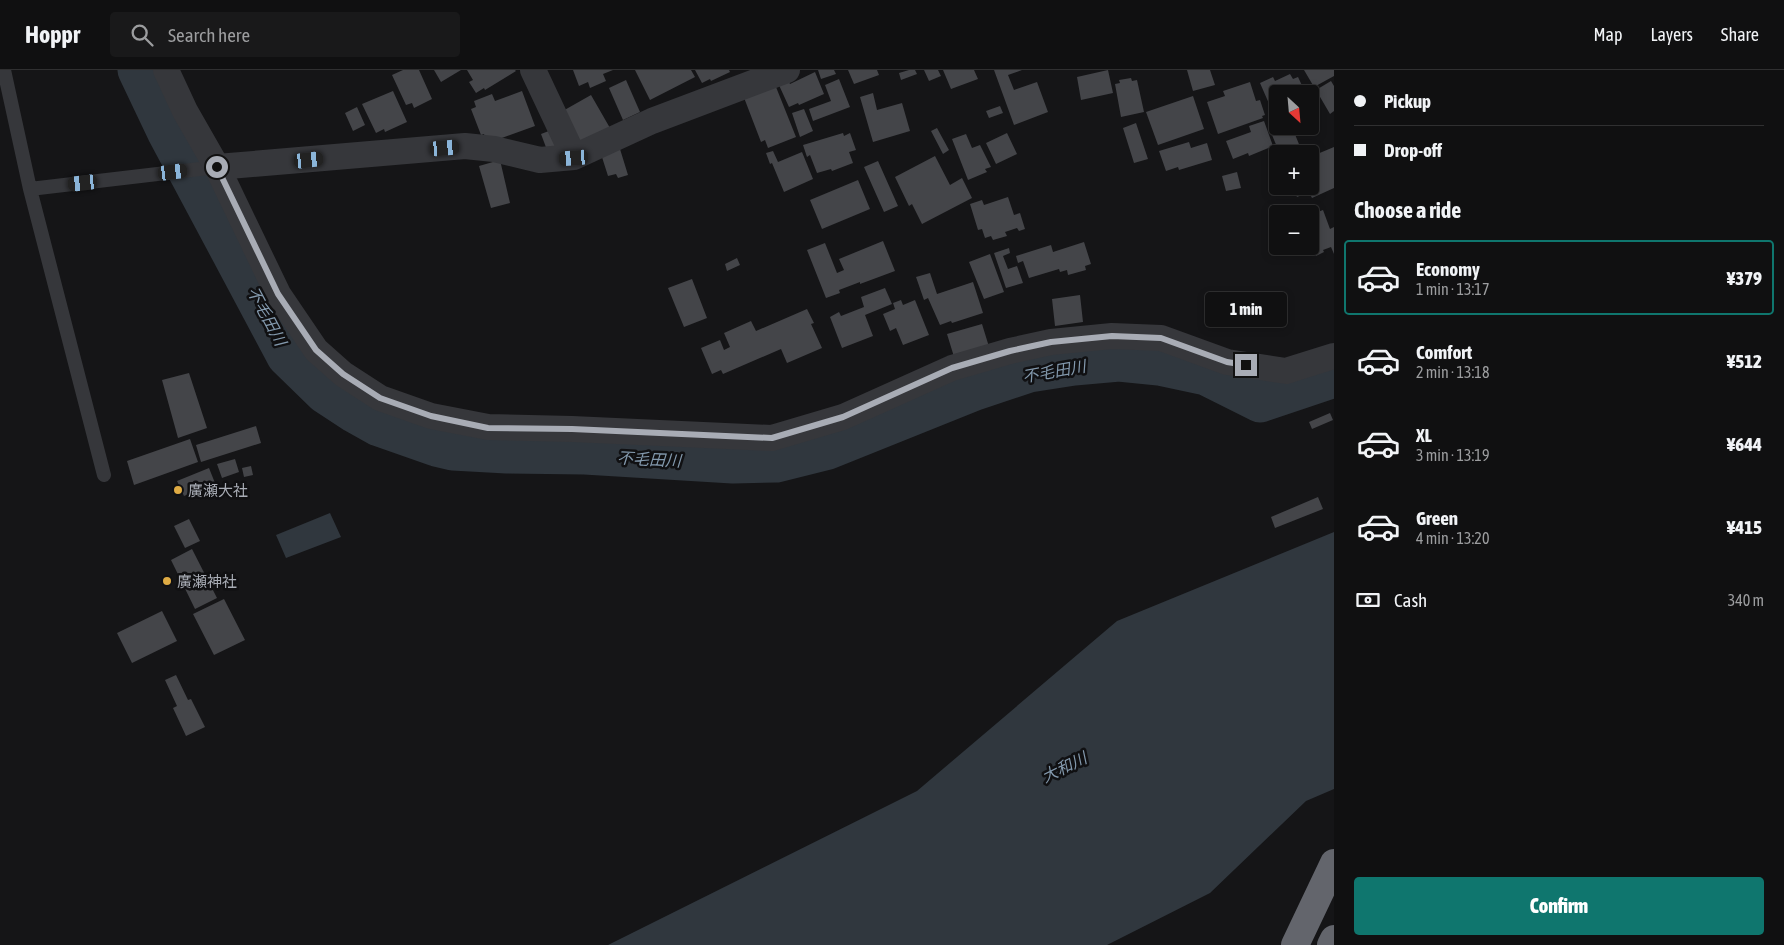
<!DOCTYPE html>
<meta charset="utf-8">
<style>
body{margin:0;font-family:"Asap Condensed","Noto Sans JP",sans-serif;background:#19191a;color:#f1f3f6;height:100vh;display:flex;flex-direction:column;font-size:19px;white-space:nowrap}
*{box-sizing:border-box;margin:0}
p{font-size:16px;color:#9c9d9f}
.icon{flex:none;width:28px;height:28px;fill:none;stroke:currentColor;stroke-width:2;stroke-linecap:round;stroke-linejoin:round}
.map{position:relative;flex:1;overflow:hidden}
.details{display:flex;flex-direction:column;background:#101011;width:450px}
.details>*{flex:none}
.top-card{display:grid;align-content:center;height:110px;padding:0 20px;background:#101011}
.needle{width:32px;rotate:154deg}
.fabs{position:absolute;left:1269px;top:15px;display:grid;gap:10px}
.fabs a{display:grid;place-items:center;width:50px;height:50px;border-radius:5px;background:#101011;box-shadow:0 2px 8px #0003,0 0 0 1px #303031;font-size:25px}
.end{position:absolute;width:22px;height:22px;margin:-11px;border:6px solid #a8acb5;background:#111;box-shadow:0 0 0 2px #111}
.from{border-radius:50%}
.bubble{position:absolute;height:35px;border-radius:5px;background:#101011;box-shadow:0 2px 8px #0003,0 0 0 1px #303031;font-size:16px;font-weight:800;line-height:35px;text-align:center}
.car{position:absolute;width:15px;height:30px;margin:-15px -8px;border-radius:6px;box-shadow:0 0 4px 1px #0007;background:linear-gradient(#222 24%,#8ab4d8 0 40%,#222 0 76%,#8ab4d8 0 86%,#222 0)}
.top-card b{display:flex;align-items:center;gap:18px;height:48px;font-size:19px}
.top-card b+b{border-top:1px solid #303031}
.top-card i{width:12px;height:12px;background:#f1f3f6}
ul{padding:0;list-style:none}
li{display:flex;align-items:center;gap:15px;height:75px;margin:0 10px 8px;padding:0 10px;border:2px solid transparent;border-radius:5px}
li div{flex:1}
li b{display:block;font-size:19px}
li em{font-style:normal;font-weight:800}
li.selected{border-color:#0f766e}
li>.icon{width:45px;height:45px;stroke-width:1.5}
h2{padding:0 20px;font-size:22px;line-height:60px}
.pay{display:flex;align-items:center;gap:12px;height:55px;padding:0 20px;font-size:19px}
.pay p{margin-inline-start:auto}
.primary-button{display:flex;gap:10px;margin-top:auto;padding:10px 20px}
.primary-button a{flex:1;height:58px;border-radius:5px;background:#0f766e;color:#fff;font-size:20px;font-weight:800;line-height:58px;text-align:center}
header{display:flex;align-items:center;gap:30px;box-sizing:border-box;height:70px;padding:0 25px;background:#101011;border-bottom:1px solid #303031}
header strong{font-size:24px}
nav{display:flex;gap:28px;margin-inline-start:auto;font-size:18px}
.search{width:350px;height:45px;background:#19191a;display:flex;align-items:center;gap:12px;box-sizing:border-box;padding:0 18px;border-radius:5px;color:#9c9d9f;font-size:19px}
main{display:flex;flex:1;min-height:0}
.map>svg:first-child{display:block}
.water{fill:#30373e}
.lines{fill:none;stroke-linecap:round;stroke-linejoin:round}
.river{stroke:#30373e;stroke-width:41}
.building{fill:#444549}
.service{stroke:#36373b;stroke-width:14}
.minor{stroke:#36373b;stroke-width:26}
.motorway{stroke:#63656c;stroke-width:28}
.route{stroke:#a8acb5;stroke-width:6}
.poi-dot{fill:#dfab44;stroke:#101012;stroke-width:2}
.labels{text-anchor:middle;dominant-baseline:central;stroke-width:5;stroke-linejoin:round;paint-order:stroke}
.poi-label{font-size:15px;fill:#a8acb5;stroke:#101012;text-anchor:start}
.water-label{font-size:16px;font-style:italic;fill:#8399ad;stroke:#101012}
</style>
<header>
<strong>Hoppr</strong>
<div class="search"><svg class="icon" aria-label="search" viewBox="0 0 24 24"><circle cx="10" cy="10" r="6"/><path d="M15 15l6 6"/></svg>Search here</div>
<nav><a>Map</a><a>Layers</a><a>Share</a></nav>
</header>
<main>
<div class="map">
<svg width="1334" height="875" viewBox="0 0 1334 875">
<rect width="100%" height="100%" fill="#151517"/>
<path class="water" d="M 330,443 L 341,467 L 286,488 L 276,465 Z
M 1334,462 L 1334,719 L 1306,731 L 1210,823 L 1107,875 L 608,875 L 917,721 L 1117,551 Z"/>
<g class="lines">
<path class="river" d="M 138,0 L 167,61 L 287,286 L 325,323 L 354,342 L 379,356 L 436,376 L 453,380 L 507,383 L 585,384 L 733,393 L 776,392 L 828,379 L 975,320 L 1029,302 L 1074,295 L 1119,291 L 1159,295 L 1206,305 L 1260,332 L 1334,307"/>
</g>
<path class="building" d="M 403,0 L 419,0 L 432,29 L 414,38 L 412,33 L 406,35 L 392,5 Z
M 434,0 L 461,0 L 441,12 Z
M 467,0 L 515,0 L 516,1 L 485,20 L 484,18 L 476,23 L 469,12 L 473,10 Z
M 573,0 L 613,0 L 603,4 L 606,11 L 590,18 L 588,12 L 579,16 Z
M 635,0 L 691,0 L 695,7 L 650,30 Z
M 695,0 L 729,0 L 730,2 L 711,11 L 710,9 L 702,13 Z
M 818,0 L 834,0 L 836,4 L 821,9 Z
M 848,0 L 877,0 L 879,5 L 854,14 Z
M 909,0 L 915,0 L 917,4 L 901,10 L 899,3 Z
M 924,0 L 938,0 L 941,6 L 929,11 Z
M 943,0 L 974,0 L 978,9 L 951,19 Z
M 994,0 L 1022,0 L 1008,5 L 1014,20 L 1037,12 L 1048,42 L 1014,55 Z
M 1108,0 L 1113,23 L 1081,30 L 1077,7 Z
M 1187,0 L 1210,0 L 1215,15 L 1193,21 Z
M 1304,0 L 1334,0 L 1334,6 L 1314,17 Z
M 815,2 L 824,24 L 799,35 L 798,33 L 789,37 L 778,13 L 787,9 L 790,14 Z
M 1290,4 L 1293,9 L 1298,7 L 1306,24 L 1278,24 L 1278,47 L 1276,44 L 1274,45 L 1260,13 L 1273,7 L 1275,11 Z
M 1131,8 L 1132,11 L 1137,10 L 1144,42 L 1121,47 L 1115,14 L 1120,13 L 1119,10 Z
M 839,9 L 850,37 L 813,51 L 809,39 L 831,31 L 825,15 Z
M 626,10 L 640,42 L 623,50 L 609,18 Z
M 1331,11 L 1334,16 L 1334,41 L 1330,44 L 1316,20 Z
M 774,12 L 796,67 L 768,78 L 765,70 L 761,72 L 743,25 Z
M 1250,12 L 1256,31 L 1260,30 L 1265,45 L 1262,46 L 1263,48 L 1218,64 L 1207,32 L 1225,26 L 1223,21 Z
M 393,21 L 407,52 L 385,62 L 384,59 L 376,63 L 362,34 Z
M 522,21 L 535,56 L 499,69 L 486,71 L 484,64 L 481,65 L 471,39 L 476,37 L 474,31 L 492,24 L 495,31 Z
M 873,23 L 877,40 L 902,33 L 910,61 L 873,72 L 860,27 Z
M 591,25 L 610,58 L 579,75 L 561,42 Z
M 1193,26 L 1204,59 L 1158,75 L 1146,42 Z
M 1000,36 L 1003,43 L 989,48 L 986,41 Z
M 357,37 L 365,55 L 353,61 L 345,43 Z
M 804,39 L 813,61 L 800,67 L 792,43 Z
M 1264,51 L 1273,76 L 1249,86 L 1248,83 L 1233,89 L 1226,71 L 1251,62 L 1249,56 Z
M 1136,53 L 1148,89 L 1134,93 L 1123,58 Z
M 1292,57 L 1303,84 L 1280,84 L 1272,65 Z
M 937,58 L 949,80 L 943,84 L 931,61 Z
M 554,59 L 560,75 L 547,80 L 541,64 Z
M 843,63 L 844,66 L 850,63 L 856,80 L 849,82 L 853,93 L 832,101 L 831,99 L 817,103 L 810,85 L 807,87 L 803,75 Z
M 1007,63 L 1017,84 L 996,94 L 986,73 Z
M 966,64 L 972,78 L 980,75 L 991,97 L 985,99 L 987,102 L 968,110 L 952,69 Z
M 1189,72 L 1191,78 L 1207,73 L 1212,90 L 1179,100 L 1178,97 L 1166,101 L 1159,81 Z
M 1334,77 L 1334,118 L 1312,128 L 1309,122 L 1297,127 L 1292,116 L 1310,116 L 1310,87 Z
M 620,79 L 628,105 L 618,108 L 616,104 L 608,106 L 601,84 Z
M 773,81 L 778,92 L 802,82 L 813,109 L 784,122 L 772,93 L 770,94 L 766,83 Z
M 935,86 L 950,115 L 962,108 L 972,128 L 922,154 L 912,134 L 909,136 L 895,107 Z
M 500,90 L 510,133 L 491,138 L 479,96 Z
M 878,91 L 898,136 L 884,142 L 864,97 Z
M 1237,102 L 1241,118 L 1226,121 L 1222,106 Z
M 858,110 L 870,139 L 822,159 L 810,130 Z
M 1008,127 L 1014,145 L 1020,143 L 1025,159 L 1019,161 L 1017,158 L 1005,162 L 1007,166 L 993,170 L 991,166 L 985,168 L 982,159 L 978,160 L 970,134 L 982,130 L 984,135 Z
M 1323,140 L 1330,159 L 1334,157 L 1334,184 L 1331,177 L 1323,180 L 1324,182 L 1316,186 L 1310,171 L 1310,145 Z
M 883,171 L 895,201 L 860,214 L 860,212 L 839,220 L 840,223 L 826,228 L 807,180 L 825,173 L 837,203 L 844,200 L 839,189 Z
M 1084,172 L 1091,194 L 1085,196 L 1086,200 L 1068,205 L 1067,200 L 1060,202 L 1059,199 L 1029,208 L 1023,191 L 1018,193 L 1016,186 L 1051,175 L 1053,182 Z
M 1009,178 L 1010,183 L 1003,186 L 1008,199 L 1017,196 L 1023,213 L 1006,218 L 994,183 Z
M 990,184 L 1004,222 L 984,229 L 969,192 Z
M 737,188 L 740,195 L 727,201 L 725,194 Z
M 930,203 L 937,224 L 973,212 L 983,243 L 952,253 L 951,251 L 940,255 L 928,228 L 924,230 L 916,207 Z
M 692,209 L 707,248 L 684,257 L 668,218 Z
M 885,218 L 892,234 L 865,245 L 873,266 L 842,278 L 830,247 L 839,242 L 841,246 L 864,237 L 861,227 Z
M 1080,225 L 1083,252 L 1055,256 L 1052,229 Z
M 901,230 L 903,235 L 915,230 L 929,265 L 903,275 L 896,258 L 890,261 L 883,244 L 895,239 L 893,233 Z
M 807,239 L 814,253 L 811,254 L 822,278 L 787,293 L 781,279 L 723,304 L 721,300 L 712,304 L 701,278 L 720,270 L 724,280 L 730,277 L 724,263 L 751,251 L 756,261 Z
M 982,254 L 990,280 L 955,290 L 947,264 Z
M 189,303 L 207,358 L 178,368 L 162,310 Z
M 1330,343 L 1333,350 L 1312,359 L 1309,352 Z
M 256,356 L 261,373 L 201,392 L 196,375 Z
M 190,369 L 198,392 L 134,415 L 127,391 Z
M 235,389 L 239,402 L 222,408 L 217,394 Z
M 251,396 L 253,405 L 244,407 L 242,398 Z
M 209,398 L 215,413 L 184,426 L 177,411 Z
M 1318,427 L 1323,439 L 1275,458 L 1271,447 Z
M 189,449 L 200,471 L 185,478 L 174,456 Z
M 192,479 L 217,528 L 195,539 L 171,490 Z
M 224,529 L 245,570 L 214,585 L 193,544 Z
M 162,541 L 177,571 L 132,593 L 117,563 Z
M 176,605 L 188,630 L 191,629 L 205,657 L 186,666 L 173,638 L 177,636 L 165,610 Z"/>
<g class="lines">
<path class="service" d="M 4,0 L 30,119 L 104,405
M 30,119 L 217,97"/>
<path class="minor" d="M 166,0 L 185,41 L 217,97 L 278,224 L 316,280 L 343,304 L 380,328 L 431,346 L 488,357 L 572,359 L 772,368 L 843,347 L 952,298 L 1010,281 L 1051,272 L 1112,266 L 1161,268 L 1227,292 L 1286,301 L 1334,286
M 533,0 L 574,87
M 217,97 L 465,76 L 494,79 L 540,90 L 574,87 L 652,51 L 787,0"/>
<path class="motorway" d="M 1295,875 L 1334,793
M 1331,875 L 1334,869"/>
</g>
<g class="lines">
<path class="route" d="M 217,97 L 278,224 L 316,280 L 343,304 L 380,328 L 431,346 L 488,358 L 572,359 L 772,368 L 843,347 L 952,298 L 1010,281 L 1051,272 L 1112,266 L 1161,268 L 1227,292 L 1246,295"/>
</g>
<g class="poi-dot">
<circle cx="178" cy="420" r="5"/>
<circle cx="167" cy="511" r="5"/>
</g>
<g class="labels">
<g class="poi-label">
<text x="188" y="420">廣瀬大社</text>
<text x="177" y="511">廣瀬神社</text>
</g>
<g class="water-label">
<text transform="translate(267 246) rotate(62)">不毛田川</text>
<text transform="translate(1054 301) rotate(-10)">不毛田川</text>
<text transform="translate(649 389) rotate(3)">不毛田川</text>
<text transform="translate(1064 697) rotate(-26)">大和川</text>
</g>
</g>
</svg>
<div class="fabs">
<a><svg class="needle" viewBox="-14 -14 28 28"><path d="M0-13l5 13h-10z" fill="#e53935"/><path d="M0 13l5-13h-10z" fill="#9c9d9f"/></svg></a>
<a>+</a>
<a>−</a>
</div>
<i class="end from" style="left:217px;top:97px"></i>
<i class="end" style="left:1246px;top:295px"></i>
<div class="bubble" style="left:1205px;top:222px;width:82px">1 min</div>
<i class="car" style="left:445px;top:78px;rotate:85deg"></i>
<i class="car" style="left:574px;top:88px;rotate:266deg"></i>
<i class="car" style="left:309px;top:90px;rotate:84deg"></i>
<i class="car" style="left:173px;top:102px;rotate:83deg"></i>
<i class="car" style="left:83px;top:113px;rotate:264deg"></i>
</div>
<section class="details">
<div class="top-card">
<b><i class="from"></i>Pickup</b>
<b><i></i>Drop-off</b>
</div>
<h2>Choose a ride</h2>
<ul>
<li class="selected"><svg class="icon" aria-label="car" viewBox="0 0 24 24"><path d="M5 17H2v-5l4-1 3-4h7l3 4 3 1v5h-3M9 17h6M6 11h13"/><circle cx="7" cy="17" r="2"/><circle cx="17" cy="17" r="2"/></svg><div><b>Economy</b><p>1 min · 13:17</p></div><em>¥379</em></li>
<li><svg class="icon" aria-label="car" viewBox="0 0 24 24"><path d="M5 17H2v-5l4-1 3-4h7l3 4 3 1v5h-3M9 17h6M6 11h13"/><circle cx="7" cy="17" r="2"/><circle cx="17" cy="17" r="2"/></svg><div><b>Comfort</b><p>2 min · 13:18</p></div><em>¥512</em></li>
<li><svg class="icon" aria-label="car" viewBox="0 0 24 24"><path d="M5 17H2v-5l4-1 3-4h7l3 4 3 1v5h-3M9 17h6M6 11h13"/><circle cx="7" cy="17" r="2"/><circle cx="17" cy="17" r="2"/></svg><div><b>XL</b><p>3 min · 13:19</p></div><em>¥644</em></li>
<li><svg class="icon" aria-label="car" viewBox="0 0 24 24"><path d="M5 17H2v-5l4-1 3-4h7l3 4 3 1v5h-3M9 17h6M6 11h13"/><circle cx="7" cy="17" r="2"/><circle cx="17" cy="17" r="2"/></svg><div><b>Green</b><p>4 min · 13:20</p></div><em>¥415</em></li>
</ul>
<div class="pay"><svg class="icon" aria-label="cash" viewBox="0 0 24 24"><path d="M3 7h18v10H3z"/><circle cx="12" cy="12" r="2"/></svg>Cash<p>340 m</p></div>
<div class="primary-button"><a>Confirm</a></div>
</section>
</main>
